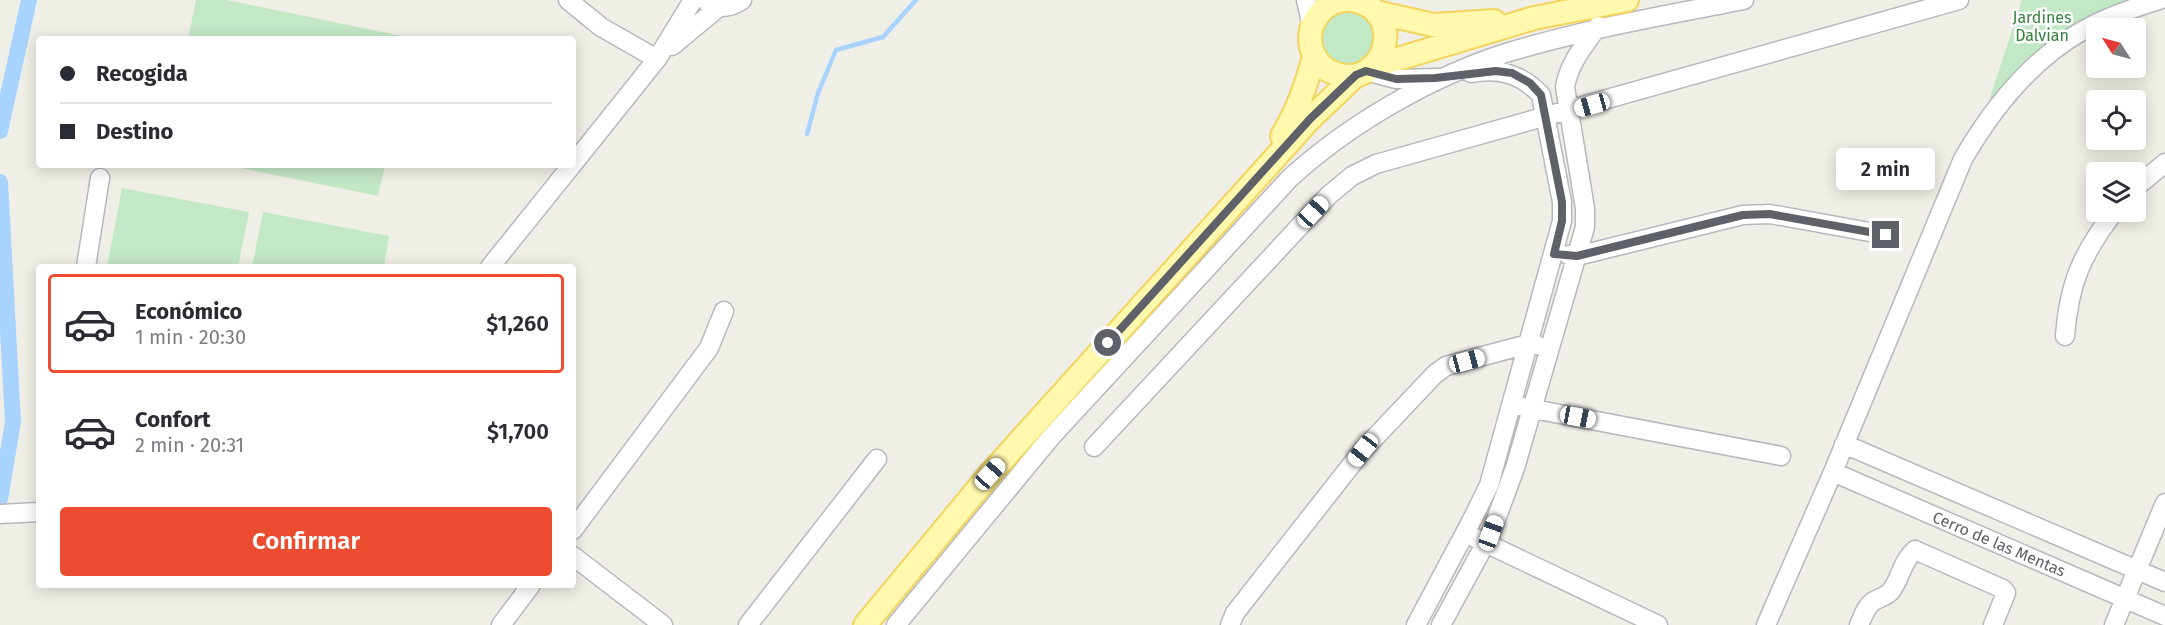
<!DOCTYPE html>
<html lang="es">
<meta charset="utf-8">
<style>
body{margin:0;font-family:"Fira Sans",sans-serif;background:#f2f2f3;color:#2b2b33;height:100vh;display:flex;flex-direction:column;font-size:22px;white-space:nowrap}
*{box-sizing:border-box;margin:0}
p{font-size:20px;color:#7c7c81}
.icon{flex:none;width:33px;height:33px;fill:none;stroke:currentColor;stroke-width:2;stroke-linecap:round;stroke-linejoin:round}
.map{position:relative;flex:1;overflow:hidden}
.side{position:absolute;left:36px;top:264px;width:540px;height:324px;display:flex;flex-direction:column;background:#fff;border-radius:6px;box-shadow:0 3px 15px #0003}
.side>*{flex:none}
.banner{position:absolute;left:36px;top:36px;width:540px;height:132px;border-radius:6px;box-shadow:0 3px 15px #0003;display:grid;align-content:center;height:132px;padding:0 24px;background:#fff}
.needle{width:39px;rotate:306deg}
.controls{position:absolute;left:2086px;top:18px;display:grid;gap:12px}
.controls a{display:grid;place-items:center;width:60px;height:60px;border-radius:6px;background:#fff;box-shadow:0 3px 15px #0003;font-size:30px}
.end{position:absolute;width:27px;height:27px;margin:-14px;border:8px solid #5e6167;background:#fff;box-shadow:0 0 0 3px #fff}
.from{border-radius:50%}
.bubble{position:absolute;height:42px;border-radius:6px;background:#fff;box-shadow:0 3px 15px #0003;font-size:20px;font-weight:600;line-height:42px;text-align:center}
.car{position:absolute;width:18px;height:36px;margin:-18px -9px;border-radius:8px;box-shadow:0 0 4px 2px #0007;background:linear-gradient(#fff 24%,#345 0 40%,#fff 0 76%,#345 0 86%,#fff 0)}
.banner b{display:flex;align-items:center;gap:21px;height:57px;font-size:22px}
.banner b+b{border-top:2px solid #e1e1e2}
.banner i{width:15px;height:15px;background:#2b2b33}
ul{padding:10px 0 0;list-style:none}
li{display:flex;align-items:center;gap:18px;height:99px;margin:0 12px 9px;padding:0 12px;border:3px solid transparent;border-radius:6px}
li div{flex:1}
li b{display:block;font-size:22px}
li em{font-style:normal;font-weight:600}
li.on{border-color:#ec4d31}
li>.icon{width:54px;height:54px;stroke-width:1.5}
.action{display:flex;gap:12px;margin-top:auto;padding:12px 24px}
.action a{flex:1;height:69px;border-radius:6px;background:#ec4d31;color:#fff;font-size:24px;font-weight:600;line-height:69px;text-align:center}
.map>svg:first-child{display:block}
.green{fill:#c3e8c6}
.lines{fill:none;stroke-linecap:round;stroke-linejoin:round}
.stream{stroke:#a8d3ff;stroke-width:4.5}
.canal{stroke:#a8d3ff;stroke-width:16}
.minor-casing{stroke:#b7b8bd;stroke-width:21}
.major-casing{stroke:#f3d45c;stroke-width:26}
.minor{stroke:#fff;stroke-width:18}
.major{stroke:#fff8ad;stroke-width:22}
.route{stroke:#5e6167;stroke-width:8}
.labels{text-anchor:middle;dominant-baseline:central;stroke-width:5;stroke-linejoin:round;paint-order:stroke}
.park-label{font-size:16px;fill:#33813c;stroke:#fff}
.street-label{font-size:16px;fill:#5e6167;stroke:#fff}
</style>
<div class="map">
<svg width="2165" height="625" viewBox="0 0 2165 625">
<rect width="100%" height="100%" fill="#f0efe7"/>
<path class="green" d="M 196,0 L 227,0 L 411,38 L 188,39 Z
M 2022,0 L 2159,0 L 2081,31 L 1978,134 Z
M1321 37a27 27 0 1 1 54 0a27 27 0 1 1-54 0Z
M 226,165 L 385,165 L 378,196 Z
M 122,188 L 249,212 L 238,267 L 107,267 Z
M 263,212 L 389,236 L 384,267 L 252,267 Z"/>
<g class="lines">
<path class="stream" d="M 807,134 L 818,93 L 836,50 L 883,37 L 916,0"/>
<path class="canal" d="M 0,131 L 29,0
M 0,182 L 13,422 L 0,499"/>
<defs>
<path id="minor" d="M 568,0 L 601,27 L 657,59
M 1306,0 L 1312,27
M 708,3 C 720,9 731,8 742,0
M 672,46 L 719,7
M 1366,71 L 1396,79 L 1438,78
M 573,164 L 657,59 L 693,0
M 2136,187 L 2165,163
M 1568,255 L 1577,256 L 1743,215 L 1770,214 L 1886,235
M 86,267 L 100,178
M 490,267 L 572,165
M 2065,336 C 2069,283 2082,254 2114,212
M 1523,407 L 1781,456
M 1844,444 L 2165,582
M 1094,447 L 1329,195 L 1352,176 L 1376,164 L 1959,0
M 1833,472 L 2165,616
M 0,514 L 39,512
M 573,530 L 709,348 L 724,311
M 1475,538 L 1658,625
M 573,556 L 663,625
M 501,625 L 531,585
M 748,625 L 877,459
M 896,625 L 1051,437 L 1290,178 C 1349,124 1432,76 1509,52 C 1586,29 1665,15 1744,0
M 1230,625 L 1235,613 L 1363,450 L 1435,374 L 1446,366 L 1528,344 L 1537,345
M 1416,625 L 1474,516 L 1489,485 L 1562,221 L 1562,202 L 1541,95 C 1521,74 1500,68 1471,73
M 1441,625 L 1491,533 L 1515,468 L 1585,227 L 1585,208 L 1565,87 C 1569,63 1584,46 1598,26
M 1766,625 L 1833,472 L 1963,159 C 1992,109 2031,60 2082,31 C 2106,17 2133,8 2159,0
M 1859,625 C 1863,616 1866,606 1874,601 C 1880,597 1886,597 1891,591 C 1901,578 1902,561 1915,550 L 2003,589 L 2006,593 L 1993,625
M 2114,625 L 2165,503"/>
<path id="major" d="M 1345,0 C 1319,2 1302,31 1314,55 C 1318,63 1325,70 1334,73 C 1383,93 1411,11 1352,0
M 1376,12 L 1433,25 L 1494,21
M 1371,67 L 1534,18 L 1627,0
M 1282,136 C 1298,109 1306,86 1314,56
M 865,625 L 990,474 L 1310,119 L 1356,75"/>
</defs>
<use href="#minor" class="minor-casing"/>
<use href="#major" class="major-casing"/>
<use href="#minor" class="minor"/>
<use href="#major" class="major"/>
</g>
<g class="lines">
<path class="route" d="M 1108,343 L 1310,119 L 1356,75 L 1366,71 L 1396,79 L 1435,78 L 1496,71 L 1512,73 L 1530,83 L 1541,95 L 1562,202 L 1562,221 L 1554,254 L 1577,256 L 1743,215 L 1770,214 L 1886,235"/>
</g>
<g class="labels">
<g class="park-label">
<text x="2042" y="17">Jardines<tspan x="2042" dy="18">Dalvian</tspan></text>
</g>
<g class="street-label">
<text transform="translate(1999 544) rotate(23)">Cerro de las Mentas</text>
</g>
</g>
</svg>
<div class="controls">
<a><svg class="needle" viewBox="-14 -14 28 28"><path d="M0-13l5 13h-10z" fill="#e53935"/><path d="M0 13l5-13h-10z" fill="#7c7c81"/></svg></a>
<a><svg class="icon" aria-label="locate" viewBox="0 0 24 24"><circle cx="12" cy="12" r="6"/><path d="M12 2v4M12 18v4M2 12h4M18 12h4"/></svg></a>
<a><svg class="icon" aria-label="layers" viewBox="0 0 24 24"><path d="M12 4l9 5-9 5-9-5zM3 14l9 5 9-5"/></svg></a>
</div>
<i class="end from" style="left:1108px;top:343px"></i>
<i class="end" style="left:1886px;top:235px"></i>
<div class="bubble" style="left:1836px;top:148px;width:99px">2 min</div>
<i class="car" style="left:1592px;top:105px;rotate:254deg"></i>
<i class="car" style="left:1313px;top:212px;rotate:43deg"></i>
<i class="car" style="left:1467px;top:361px;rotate:75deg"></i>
<i class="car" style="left:1578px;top:417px;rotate:101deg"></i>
<i class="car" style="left:1363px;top:450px;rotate:218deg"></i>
<i class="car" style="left:990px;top:474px;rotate:42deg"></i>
<i class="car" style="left:1491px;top:533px;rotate:20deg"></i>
<div class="banner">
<b><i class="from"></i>Recogida</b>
<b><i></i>Destino</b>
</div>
<section class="side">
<ul>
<li class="on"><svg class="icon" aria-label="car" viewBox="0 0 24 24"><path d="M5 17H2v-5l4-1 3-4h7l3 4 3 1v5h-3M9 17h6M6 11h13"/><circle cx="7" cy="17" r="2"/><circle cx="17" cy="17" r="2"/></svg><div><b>Económico</b><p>1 min · 20:30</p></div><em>$1,260</em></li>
<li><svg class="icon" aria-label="car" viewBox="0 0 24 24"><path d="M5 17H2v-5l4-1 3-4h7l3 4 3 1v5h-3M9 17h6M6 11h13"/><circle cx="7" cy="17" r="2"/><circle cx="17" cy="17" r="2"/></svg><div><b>Confort</b><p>2 min · 20:31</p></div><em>$1,700</em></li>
</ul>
<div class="action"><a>Confirmar</a></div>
</section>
</div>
